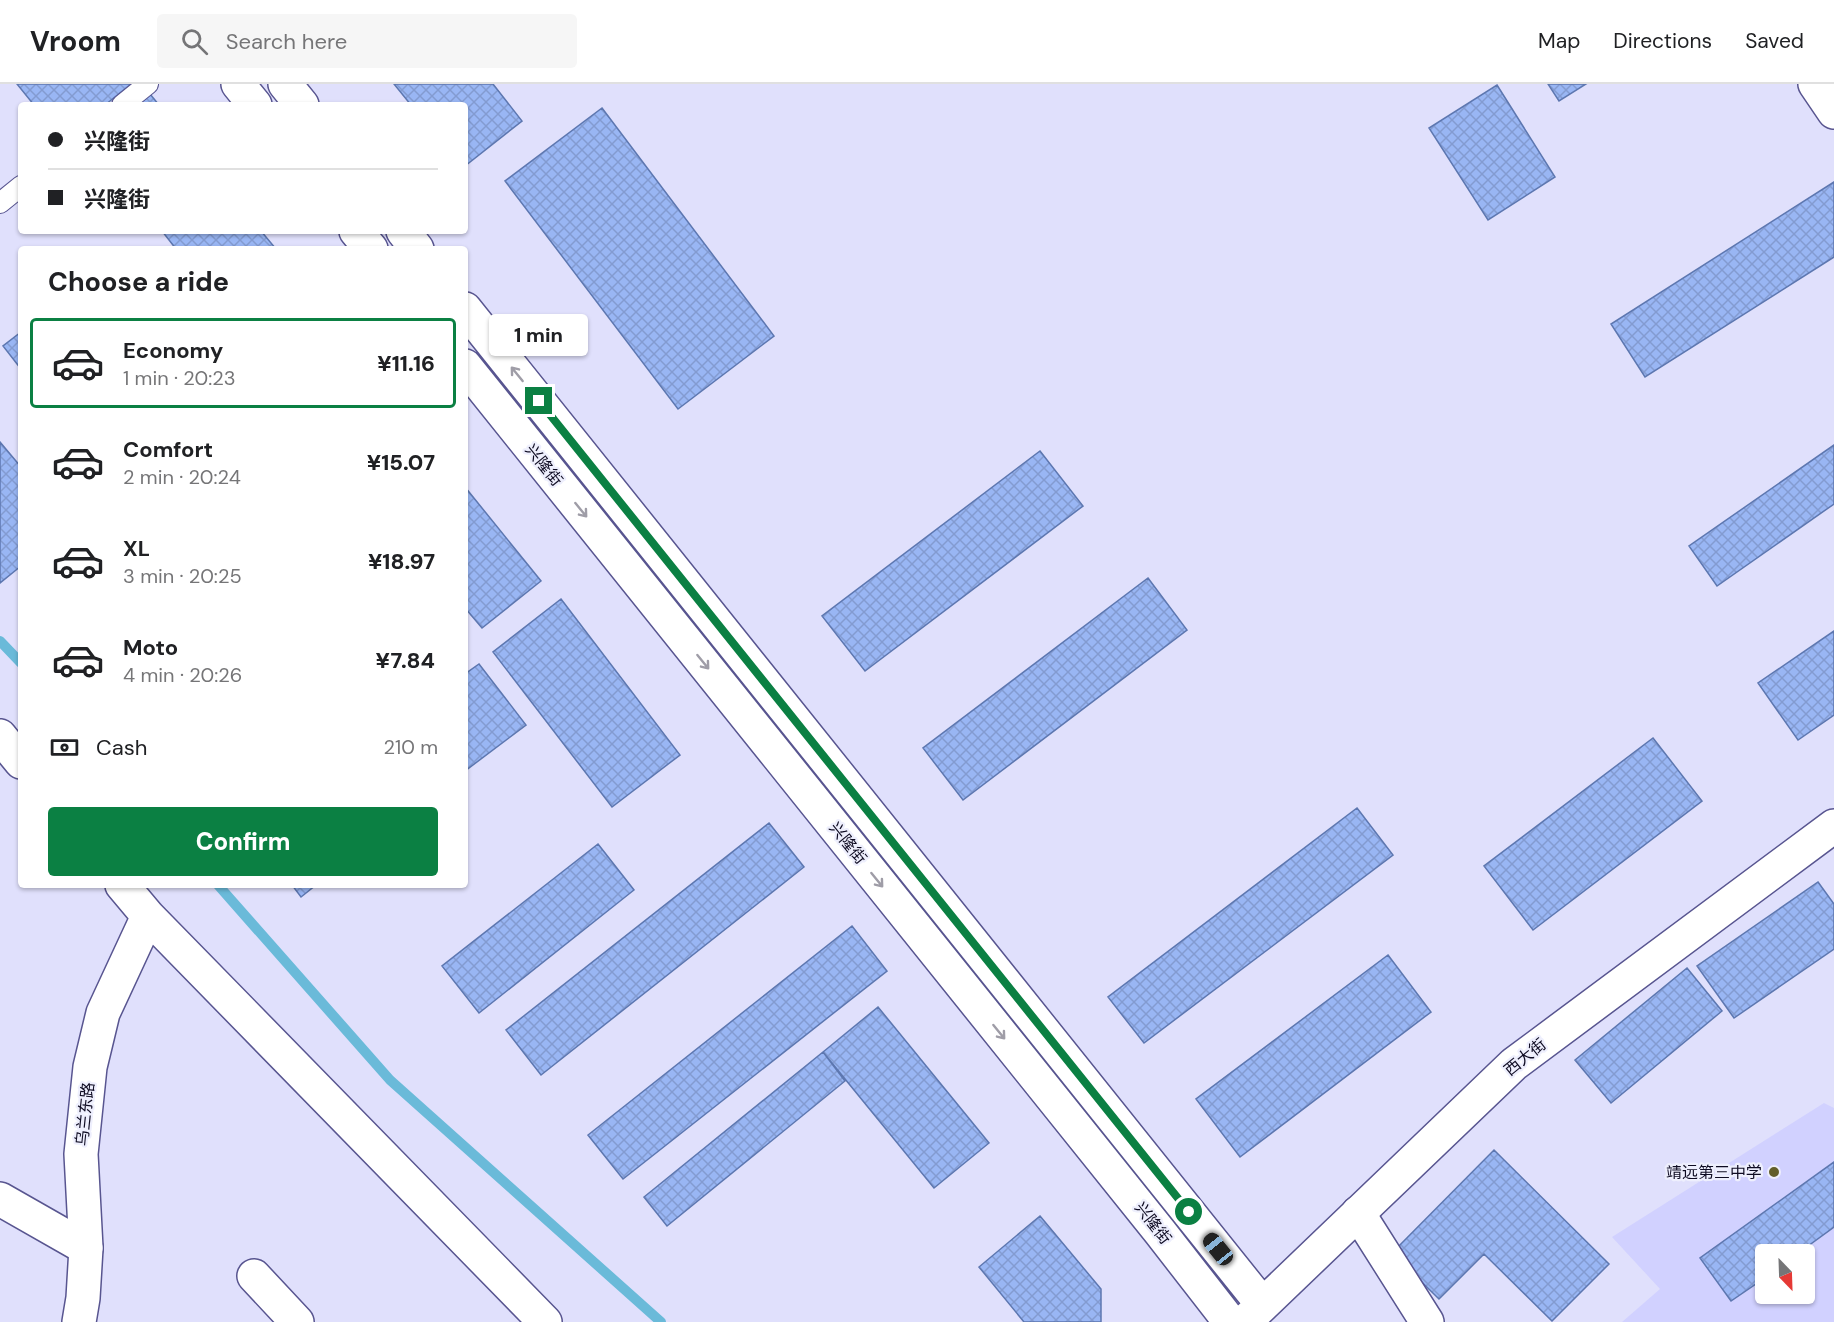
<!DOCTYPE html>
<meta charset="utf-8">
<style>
body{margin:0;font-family:"DM Sans","Noto Sans SC",sans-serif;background:#f6f6f6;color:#202124;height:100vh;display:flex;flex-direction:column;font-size:22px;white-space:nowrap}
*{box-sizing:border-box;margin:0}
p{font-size:20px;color:#757577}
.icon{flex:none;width:33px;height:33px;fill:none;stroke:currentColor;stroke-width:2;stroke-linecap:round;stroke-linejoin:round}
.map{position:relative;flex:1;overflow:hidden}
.details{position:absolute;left:18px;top:162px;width:450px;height:642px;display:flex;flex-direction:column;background:#fff;border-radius:6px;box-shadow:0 2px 4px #0004}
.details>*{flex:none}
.hud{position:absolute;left:18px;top:18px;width:450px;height:132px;border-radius:6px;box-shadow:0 2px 4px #0004;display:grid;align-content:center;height:132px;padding:0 30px;background:#fff}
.needle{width:39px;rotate:157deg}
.fabs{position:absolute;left:1755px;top:1160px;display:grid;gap:12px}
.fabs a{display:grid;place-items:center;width:60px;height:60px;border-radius:6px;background:#fff;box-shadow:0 2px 4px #0004;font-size:30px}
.end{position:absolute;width:27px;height:27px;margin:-14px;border:8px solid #0b8043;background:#fff;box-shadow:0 0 0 3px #fff}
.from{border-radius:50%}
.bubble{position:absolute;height:42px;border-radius:6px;background:#fff;box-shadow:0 2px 4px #0004;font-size:20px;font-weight:800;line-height:42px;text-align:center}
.car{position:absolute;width:18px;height:36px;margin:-18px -9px;border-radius:8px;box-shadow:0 0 4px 2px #0007;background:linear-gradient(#222 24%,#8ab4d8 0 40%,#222 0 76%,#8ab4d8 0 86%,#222 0)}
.hud b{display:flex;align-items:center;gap:21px;height:57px;font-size:22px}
.hud b+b{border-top:2px solid #e0e0e0}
.hud i{width:15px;height:15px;background:#202124}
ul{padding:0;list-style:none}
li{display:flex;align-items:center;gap:18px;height:90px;margin:0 12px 9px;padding:0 18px;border:3px solid transparent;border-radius:6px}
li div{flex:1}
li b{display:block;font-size:22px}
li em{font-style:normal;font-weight:800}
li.on{border-color:#0b8043}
li>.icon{width:54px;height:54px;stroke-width:1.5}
h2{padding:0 30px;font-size:27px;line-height:72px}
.pay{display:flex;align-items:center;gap:15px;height:66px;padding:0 30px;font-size:22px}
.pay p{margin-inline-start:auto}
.button{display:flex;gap:12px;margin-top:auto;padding:12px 30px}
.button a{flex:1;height:69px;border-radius:6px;background:#0b8043;color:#fff;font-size:24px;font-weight:800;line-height:69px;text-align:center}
header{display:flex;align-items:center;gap:36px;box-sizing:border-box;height:84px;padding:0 30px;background:#fff;border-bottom:2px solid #e0e0e0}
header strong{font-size:28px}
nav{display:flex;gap:33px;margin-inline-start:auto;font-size:21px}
.search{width:420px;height:54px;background:#f6f6f6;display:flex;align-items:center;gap:15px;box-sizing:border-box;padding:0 21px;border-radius:6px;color:#757577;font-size:22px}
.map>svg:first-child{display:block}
.built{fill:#d1d1ff;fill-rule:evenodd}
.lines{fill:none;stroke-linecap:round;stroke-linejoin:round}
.stream{stroke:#6abad9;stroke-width:10}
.building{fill:url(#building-cross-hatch);stroke:#5d77b0;stroke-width:1.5}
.service-casing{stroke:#585590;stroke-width:22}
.minor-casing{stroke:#585590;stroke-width:36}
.tertiary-casing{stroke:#585590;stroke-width:36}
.secondary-casing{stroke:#585590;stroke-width:36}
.service{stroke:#fff;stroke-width:20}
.minor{stroke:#fff;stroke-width:33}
.tertiary{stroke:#fff;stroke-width:33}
.secondary{stroke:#fff;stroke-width:33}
.oneway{stroke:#9f9da7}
.route{stroke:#0b8043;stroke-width:8}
.poi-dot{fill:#625e2a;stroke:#eeeffd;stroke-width:2}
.labels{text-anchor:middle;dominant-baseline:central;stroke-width:4.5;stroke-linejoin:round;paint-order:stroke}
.street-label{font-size:16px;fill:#0e0b22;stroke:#eeeffd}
.poi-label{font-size:16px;fill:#0e0b22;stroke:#eeeffd;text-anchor:end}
</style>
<header>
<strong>Vroom</strong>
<div class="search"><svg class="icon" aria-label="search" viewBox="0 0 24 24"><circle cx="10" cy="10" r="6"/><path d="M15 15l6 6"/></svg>Search here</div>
<nav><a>Map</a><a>Directions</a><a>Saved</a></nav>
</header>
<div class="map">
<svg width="1834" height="1238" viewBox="0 0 1834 1238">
<defs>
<pattern id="building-cross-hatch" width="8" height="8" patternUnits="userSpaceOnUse" patternTransform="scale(1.5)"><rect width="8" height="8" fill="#99b6f4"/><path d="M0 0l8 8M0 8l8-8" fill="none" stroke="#839bd1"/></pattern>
</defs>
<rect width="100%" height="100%" fill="#e0e0fc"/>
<path class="built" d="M 1824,1019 L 1834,1024 L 1834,1238 L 1622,1238 L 1660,1205 L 1612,1153 ZM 1766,1170 L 1804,1170 L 1804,1209 L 1766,1209 Z"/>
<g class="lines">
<path class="stream" d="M 0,557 L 21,579
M 218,801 L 390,996 L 661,1238"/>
</g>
<path class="building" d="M 17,0 L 131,0 L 105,21 L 34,21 Z
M 394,0 L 493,0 L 522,37 L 465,82 L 465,21 L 411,21 Z
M 1548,0 L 1586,0 L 1559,17 Z
M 1497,1 L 1555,93 L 1488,136 L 1429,44 Z
M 150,10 L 159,21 L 136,21 Z
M 602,24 L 774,252 L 678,325 L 505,97 Z
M 1834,98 L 1834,173 L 1645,293 L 1611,240 Z
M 162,147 L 261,147 L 276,165 L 176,165 Z
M 21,248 L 21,285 L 3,262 Z
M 0,358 L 21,383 L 21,482 L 0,499 Z
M 1834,361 L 1834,420 L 1717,502 L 1689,462 Z
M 1040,367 L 1083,422 L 865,587 L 822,532 Z
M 465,403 L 541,497 L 482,544 L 465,524 Z
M 1148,494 L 1187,546 L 963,716 L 923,664 Z
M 561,515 L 680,671 L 612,723 L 493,568 Z
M 1834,547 L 1834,631 L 1798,656 L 1758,599 Z
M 479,580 L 526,641 L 465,687 L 465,590 Z
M 1653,654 L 1702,717 L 1533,846 L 1484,782 Z
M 1357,724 L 1393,771 L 1144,959 L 1108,913 Z
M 769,739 L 804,783 L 541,991 L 506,946 Z
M 598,760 L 634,806 L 479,929 L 442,882 Z
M 1818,798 L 1834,820 L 1834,865 L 1734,934 L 1697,882 Z
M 292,801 L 316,801 L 301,813 Z
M 852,842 L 887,887 L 623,1095 L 588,1051 Z
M 1388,871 L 1431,928 L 1240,1073 L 1196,1015 Z
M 1687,884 L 1722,927 L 1611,1019 L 1575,976 Z
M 878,923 L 989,1059 L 934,1104 L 823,968 Z
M 823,968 L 845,997 L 667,1142 L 644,1113 Z
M 1494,1066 L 1609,1180 L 1552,1237 L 1484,1170 L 1439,1215 L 1392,1169 Z
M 1834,1078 L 1834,1143 L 1797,1170 L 1766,1170 L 1766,1193 L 1731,1217 L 1700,1174 Z
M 1040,1132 L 1101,1205 L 1101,1238 L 1024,1238 L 979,1183 Z"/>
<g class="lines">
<defs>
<path id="service" d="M 122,21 L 148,0
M 0,119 L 21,102"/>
<path id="minor" d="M 1815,0 L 1834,28
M 0,1115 L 86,1164
M 1358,1129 L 1427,1238
M 254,1192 L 297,1238"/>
<path id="tertiary" d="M 0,652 L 21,678
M 122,801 L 148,832 L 545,1238
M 79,1238 L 83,1214 L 86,1164 L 81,1070 L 90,983 L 103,929 L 148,832"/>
<path id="secondary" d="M 238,0 L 255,21
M 285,0 L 302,21
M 356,147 L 371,165
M 403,147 L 417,165
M 465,225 L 1262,1220
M 465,282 L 1160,1148 L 1230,1238
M 1248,1235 L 1514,980 L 1834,742"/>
</defs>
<use href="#service" class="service-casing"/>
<use href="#minor" class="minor-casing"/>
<use href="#tertiary" class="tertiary-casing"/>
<use href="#secondary" class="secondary-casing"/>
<use href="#service" class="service"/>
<use href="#minor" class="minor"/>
<use href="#tertiary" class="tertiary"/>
<use href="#secondary" class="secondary"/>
</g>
<defs><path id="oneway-shaft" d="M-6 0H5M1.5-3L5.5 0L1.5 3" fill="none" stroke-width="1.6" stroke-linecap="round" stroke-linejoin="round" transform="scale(1.5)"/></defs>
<g class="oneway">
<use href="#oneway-shaft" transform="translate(517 290) rotate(-129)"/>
<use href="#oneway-shaft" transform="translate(581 426) rotate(51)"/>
<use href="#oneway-shaft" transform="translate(703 578) rotate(51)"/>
<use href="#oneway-shaft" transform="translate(877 796) rotate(51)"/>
<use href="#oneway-shaft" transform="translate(999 948) rotate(51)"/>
</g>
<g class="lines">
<path class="route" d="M 539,317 L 1189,1128"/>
</g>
<circle class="poi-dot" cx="1774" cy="1088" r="6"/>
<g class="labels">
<g class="street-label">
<text transform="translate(544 381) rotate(51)">兴隆街</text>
<text transform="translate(848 759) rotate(51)">兴隆街</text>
<text transform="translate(1525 973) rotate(-39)">西大街</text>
<text transform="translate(85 1030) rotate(-84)">乌兰东路</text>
<text transform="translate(1153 1139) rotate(52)">兴隆街</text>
</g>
<g class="poi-label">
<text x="1762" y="1088">靖远第三中学</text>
</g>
</g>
</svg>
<div class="fabs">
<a><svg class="needle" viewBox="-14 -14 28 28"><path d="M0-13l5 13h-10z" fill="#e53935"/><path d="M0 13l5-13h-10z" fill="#757577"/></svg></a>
</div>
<i class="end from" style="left:1189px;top:1128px"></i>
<i class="end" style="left:539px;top:317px"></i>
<div class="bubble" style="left:489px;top:230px;width:99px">1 min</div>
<i class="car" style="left:1218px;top:1165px;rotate:321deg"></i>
<div class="hud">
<b><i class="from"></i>兴隆街</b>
<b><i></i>兴隆街</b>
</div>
<section class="details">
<h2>Choose a ride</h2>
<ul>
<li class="on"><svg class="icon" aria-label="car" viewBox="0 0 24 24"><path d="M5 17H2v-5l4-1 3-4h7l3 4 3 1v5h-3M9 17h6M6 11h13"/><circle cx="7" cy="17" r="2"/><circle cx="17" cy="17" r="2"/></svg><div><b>Economy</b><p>1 min · 20:23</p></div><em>¥11.16</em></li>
<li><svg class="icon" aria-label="car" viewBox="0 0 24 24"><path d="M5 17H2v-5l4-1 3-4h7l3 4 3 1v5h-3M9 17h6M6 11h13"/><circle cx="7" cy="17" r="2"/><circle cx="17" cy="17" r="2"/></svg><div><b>Comfort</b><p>2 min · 20:24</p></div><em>¥15.07</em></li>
<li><svg class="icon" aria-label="car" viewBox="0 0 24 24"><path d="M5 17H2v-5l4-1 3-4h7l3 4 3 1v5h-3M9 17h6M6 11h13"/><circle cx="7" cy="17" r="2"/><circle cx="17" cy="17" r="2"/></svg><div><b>XL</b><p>3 min · 20:25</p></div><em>¥18.97</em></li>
<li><svg class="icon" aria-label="car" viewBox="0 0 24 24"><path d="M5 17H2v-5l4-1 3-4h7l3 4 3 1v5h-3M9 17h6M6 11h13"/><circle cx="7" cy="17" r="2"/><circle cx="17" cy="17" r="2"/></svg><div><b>Moto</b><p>4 min · 20:26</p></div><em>¥7.84</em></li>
</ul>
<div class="pay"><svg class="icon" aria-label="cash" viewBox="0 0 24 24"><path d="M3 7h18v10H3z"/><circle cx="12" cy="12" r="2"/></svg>Cash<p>210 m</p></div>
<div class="button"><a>Confirm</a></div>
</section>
</div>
